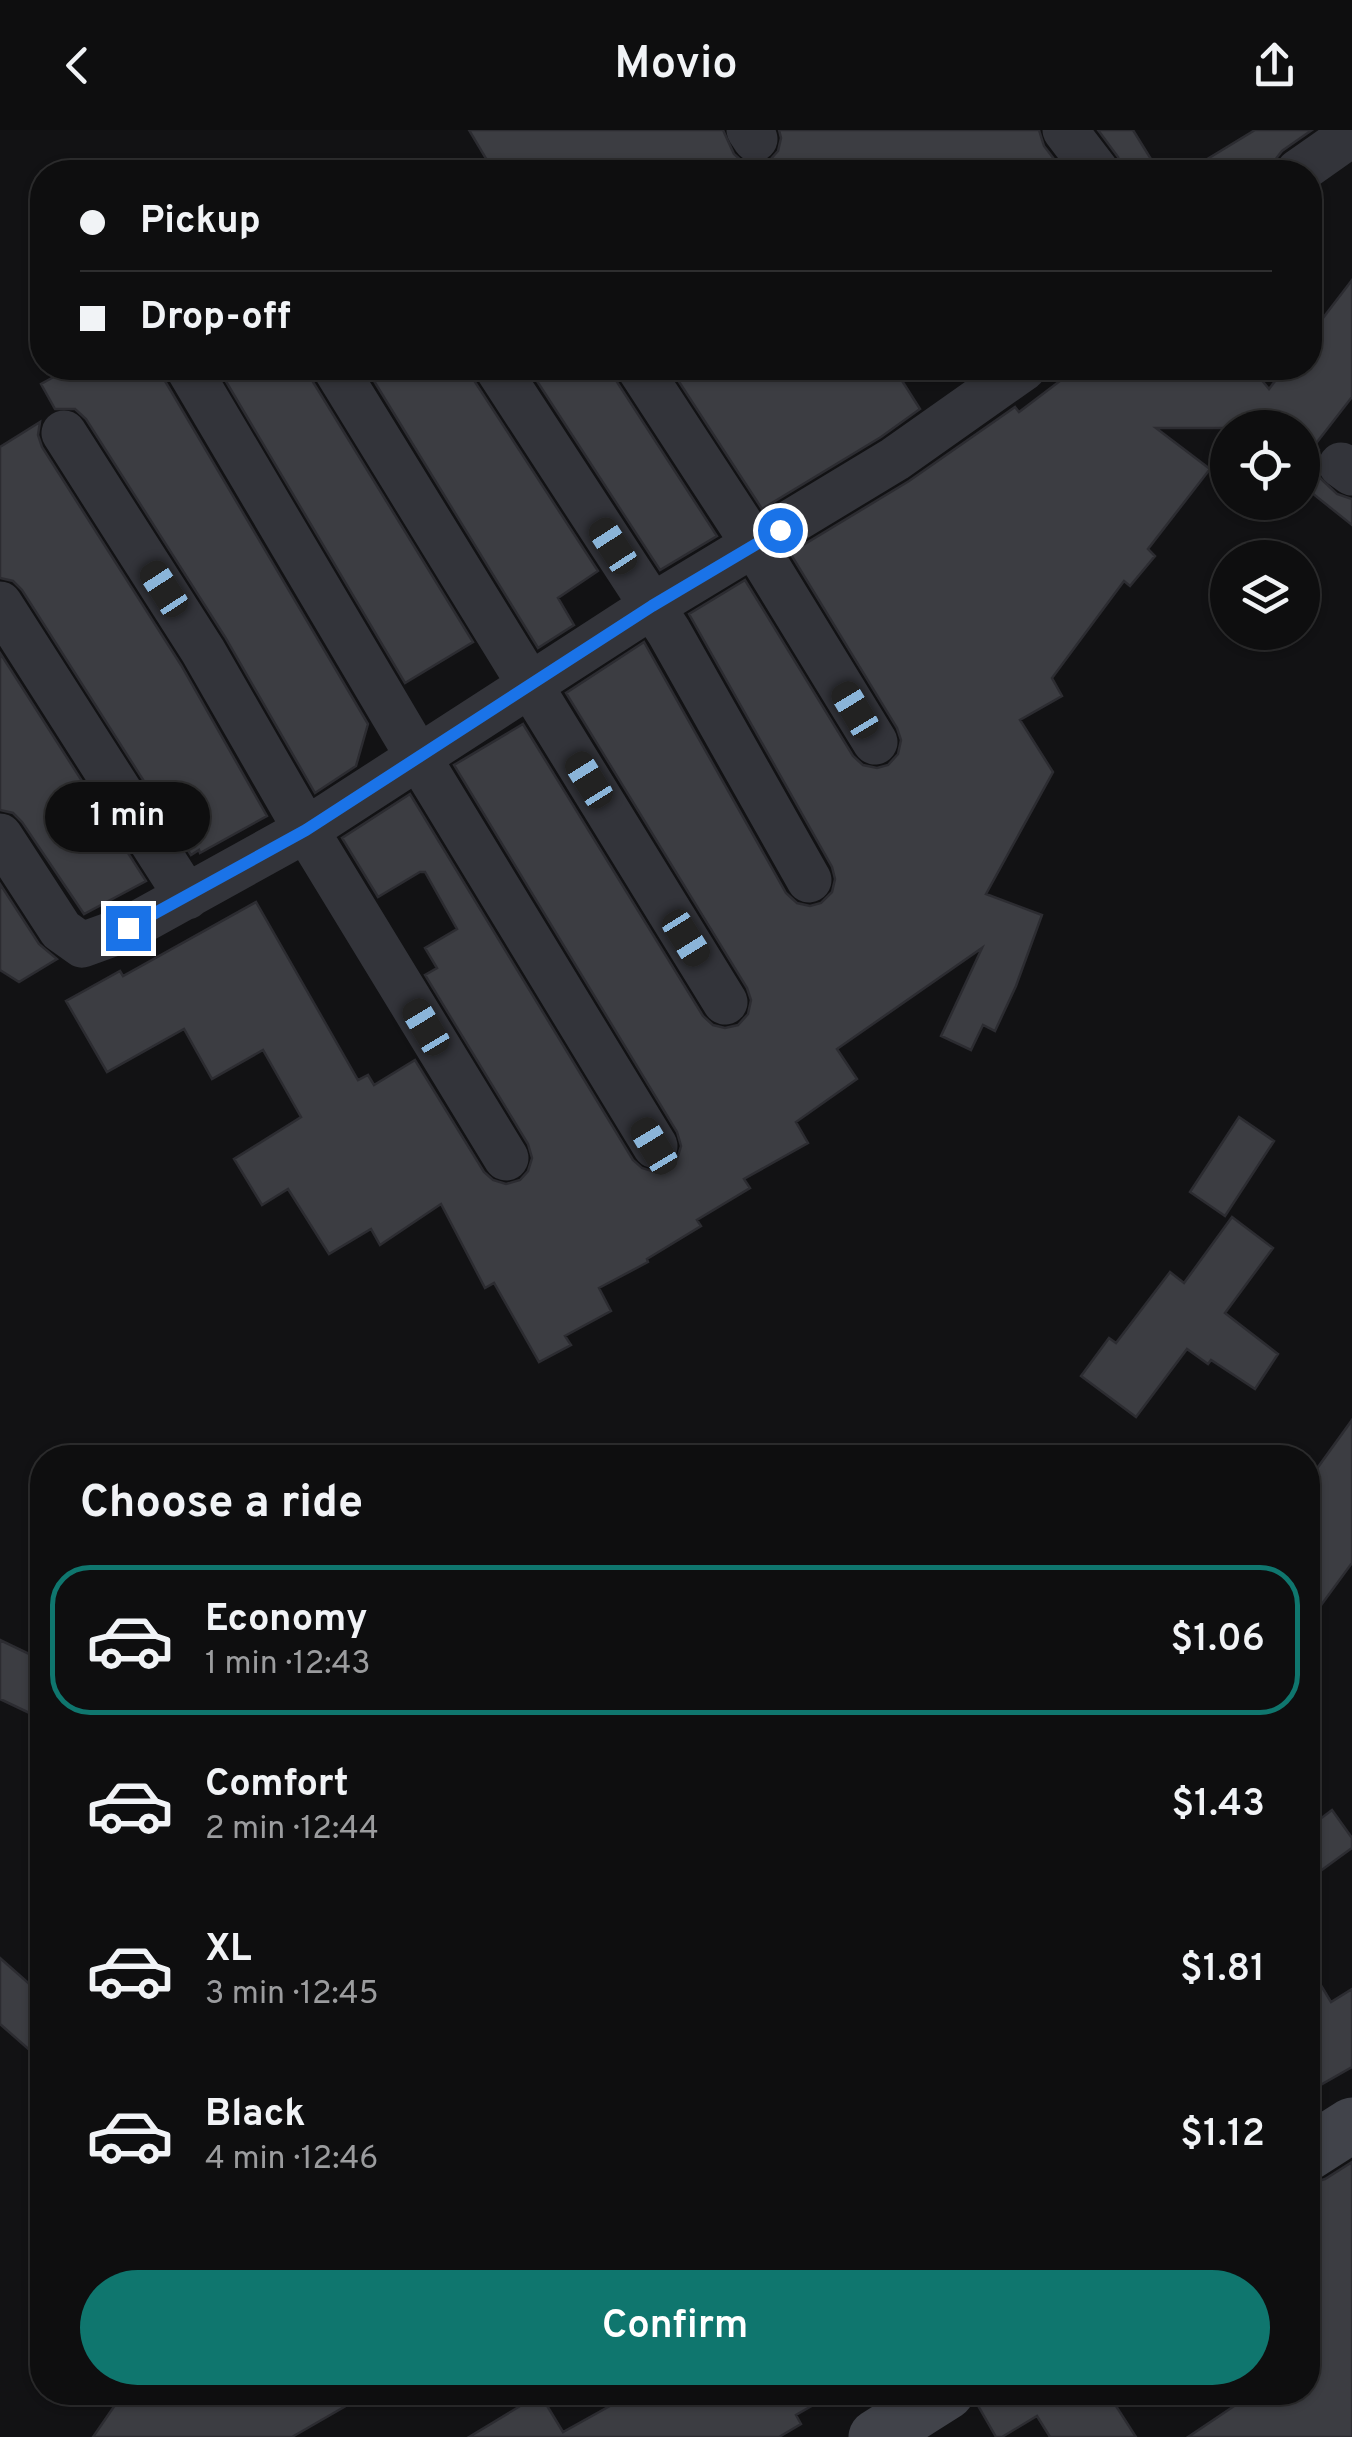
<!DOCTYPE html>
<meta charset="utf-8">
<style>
body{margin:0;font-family:Overpass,sans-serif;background:#1c1c1d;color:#f1f3f6;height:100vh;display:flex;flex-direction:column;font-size:38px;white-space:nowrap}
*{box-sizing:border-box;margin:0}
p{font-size:32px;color:#9b9c9e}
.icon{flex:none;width:55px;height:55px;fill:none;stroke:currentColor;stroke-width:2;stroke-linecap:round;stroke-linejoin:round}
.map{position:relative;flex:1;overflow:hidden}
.panel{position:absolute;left:30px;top:1315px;width:1290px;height:960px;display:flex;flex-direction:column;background:#0e0e0f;border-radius:40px;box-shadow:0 2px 8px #0004,0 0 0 2px #2e2e2f}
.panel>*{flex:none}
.banner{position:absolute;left:30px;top:30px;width:1292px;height:220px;border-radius:40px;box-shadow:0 2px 8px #0004,0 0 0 2px #2e2e2f;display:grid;align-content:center;height:220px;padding:0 50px;background:#0e0e0f}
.fabs{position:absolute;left:1210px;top:280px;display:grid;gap:20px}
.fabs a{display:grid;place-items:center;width:110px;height:110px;border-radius:50%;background:#0e0e0f;box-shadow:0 2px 8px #0004,0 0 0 2px #2e2e2f;font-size:50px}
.end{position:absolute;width:45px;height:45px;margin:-22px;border:12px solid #1a73e8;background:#fff;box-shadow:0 0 0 5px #fff}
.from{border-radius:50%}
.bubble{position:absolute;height:70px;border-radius:35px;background:#0e0e0f;box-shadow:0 2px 8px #0004,0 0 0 2px #2e2e2f;font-size:32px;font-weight:600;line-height:70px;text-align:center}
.car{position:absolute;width:30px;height:60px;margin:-30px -15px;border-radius:12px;box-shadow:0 0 8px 2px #0007;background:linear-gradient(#222 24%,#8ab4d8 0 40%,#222 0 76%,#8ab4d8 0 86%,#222 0)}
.banner b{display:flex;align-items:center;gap:35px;height:95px;font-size:38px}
.banner b+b{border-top:2px solid #2e2e2f}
.banner i{width:25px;height:25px;background:#f1f3f6}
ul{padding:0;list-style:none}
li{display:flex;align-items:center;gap:30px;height:150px;margin:0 20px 15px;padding:0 30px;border:5px solid transparent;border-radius:40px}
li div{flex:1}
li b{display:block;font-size:38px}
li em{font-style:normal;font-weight:600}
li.on{border-color:#0f766e}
li>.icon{width:90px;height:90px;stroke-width:1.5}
h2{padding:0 50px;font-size:45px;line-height:120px}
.button{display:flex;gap:20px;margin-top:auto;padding:20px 50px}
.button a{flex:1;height:115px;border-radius:60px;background:#0f766e;color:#fff;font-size:40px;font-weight:600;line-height:115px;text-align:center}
header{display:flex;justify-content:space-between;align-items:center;height:130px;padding:0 50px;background:#0e0e0f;font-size:45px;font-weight:600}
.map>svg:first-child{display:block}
.building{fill:#3c3d42;stroke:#2c2c31;stroke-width:2.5}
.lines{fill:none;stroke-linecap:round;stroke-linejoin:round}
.street{stroke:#33343a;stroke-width:45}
.secondary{stroke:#41434a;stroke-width:55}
.route{stroke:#1a73e8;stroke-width:12}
</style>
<header><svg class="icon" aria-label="back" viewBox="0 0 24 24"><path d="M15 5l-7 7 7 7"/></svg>Movio<svg class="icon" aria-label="share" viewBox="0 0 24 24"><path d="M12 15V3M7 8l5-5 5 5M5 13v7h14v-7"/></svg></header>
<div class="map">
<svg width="1352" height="2307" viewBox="0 0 1352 2307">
<rect width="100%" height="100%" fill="#121214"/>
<path class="building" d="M 469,0 L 723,0 L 734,24 L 744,33 L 756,35 L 769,31 L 778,21 L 781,8 L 779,0 L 1039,0 L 1044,16 L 1064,42 L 494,42 Z
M 1098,0 L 1133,0 L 1159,42 L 1123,42 L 1118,27 Z
M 1255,0 L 1312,0 L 1282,21 L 1275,30 L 1272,42 L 1186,42 Z
M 1352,150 L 1352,267 L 1314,316 L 1319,320 L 1315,333 L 1318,346 L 1337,364 L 1352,369 L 1352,395 L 1302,355 L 1302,298 L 1156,298 L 1210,339 L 1148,419 L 1155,426 L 1130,456 L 1124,451 L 1052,548 L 1062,566 L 1020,590 L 1053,642 L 986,764 L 1042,785 L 1016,856 L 995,901 L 983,895 L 971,920 L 941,906 L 982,818 L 837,919 L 857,949 L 796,992 L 808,1013 L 744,1049 L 750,1058 L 697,1090 L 701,1096 L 647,1129 L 648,1132 L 599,1158 L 611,1181 L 565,1206 L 571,1215 L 539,1232 L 494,1153 L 485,1158 L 441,1074 L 380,1115 L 371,1099 L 329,1124 L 288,1059 L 262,1075 L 234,1029 L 301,987 L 263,920 L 212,949 L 184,899 L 107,942 L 66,871 L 120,841 L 123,846 L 256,772 L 358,950 L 368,945 L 374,955 L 415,930 L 484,1042 L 493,1050 L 506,1054 L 520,1050 L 528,1041 L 532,1028 L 528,1014 L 425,845 L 437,838 L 425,818 L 457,799 L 425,742 L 420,742 L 378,767 L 342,708 L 410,664 L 633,1030 L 642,1038 L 655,1042 L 669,1038 L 677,1029 L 681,1016 L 677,1002 L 454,635 L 523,594 L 703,886 L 713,895 L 725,898 L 738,895 L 748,884 L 751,870 L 747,858 L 566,563 L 644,512 L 786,763 L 797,773 L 810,776 L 821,773 L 832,762 L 835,749 L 832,737 L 689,484 L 745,450 L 853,626 L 863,635 L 877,638 L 888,635 L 898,624 L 901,610 L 897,598 L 790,423 L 909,351 L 1015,277 L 1019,282 L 1077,238 L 1252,238 L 1269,259 L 1285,238 L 1310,238 L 1310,205 Z
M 70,238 L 162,238 L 165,251 L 368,594 L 356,636 L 315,663 L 225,507 L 86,289 L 75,279 L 55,279 L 41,254 Z
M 218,238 L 309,238 L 313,252 L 473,512 L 405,553 Z
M 366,238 L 471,238 L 475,252 L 598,441 L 558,468 L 574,495 L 538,518 Z
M 546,238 L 613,238 L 617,252 L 717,406 L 660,440 L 533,245 Z
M 670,238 L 894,238 L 920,279 L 881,307 L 762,379 Z
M 40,292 L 38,305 L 42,317 L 181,535 L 267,686 L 200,723 L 199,720 L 191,725 L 22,460 L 13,451 L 0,448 L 0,317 Z
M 0,523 L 146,751 L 84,784 L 22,692 L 13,683 L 0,680 Z
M 0,754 L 39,814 L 57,829 L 19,852 L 0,840 Z
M 1239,987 L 1274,1011 L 1225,1086 L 1190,1062 Z
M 1232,1087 L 1273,1118 L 1225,1183 L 1278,1224 L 1255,1259 L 1211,1230 L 1208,1234 L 1187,1219 L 1136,1287 L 1081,1246 L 1109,1208 L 1116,1213 L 1170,1142 L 1184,1153 Z
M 1352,1290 L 1352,1433 L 1308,1493 L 1308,1351 Z
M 0,1510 L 42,1530 L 42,1589 L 0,1569 Z
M 1332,1680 L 1352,1708 L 1352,1718 L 1308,1750 L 1308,1698 Z
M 0,1828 L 42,1865 L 42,1931 L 0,1894 Z
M 1308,1834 L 1331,1872 L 1352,1859 L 1352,1937 L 1308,1962 Z
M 1352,2032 L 1352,2307 L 1188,2307 L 1255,2262 L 1308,2262 L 1308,2054 L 1325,2049 Z
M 124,2262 L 370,2262 L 292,2307 L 93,2307 Z
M 635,2262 L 836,2262 L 796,2285 L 801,2294 L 779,2307 L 469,2307 L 540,2264 L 563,2302 Z
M 978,2262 L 1107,2262 L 1136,2307 L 1050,2307 L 1037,2286 L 1002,2307 L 996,2307 L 976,2272 Z"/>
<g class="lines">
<path class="street" d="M 749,0 L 755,9
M 1065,0 L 1097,42
M 1298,42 L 1352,4
M 188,238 L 417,625 L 655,1016
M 335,238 L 725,872
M 497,238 L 669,502 L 809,750
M 639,238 L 755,416 L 875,612
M 64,303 L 203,521 L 306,700 L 506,1028
M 1341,335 L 1352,343
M 0,474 L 187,767
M 0,706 L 61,800 L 82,815 L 129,798 L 306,700 L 652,476 L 895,329 L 1024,238"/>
<path class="secondary" d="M 1308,2023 L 1352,1995
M 876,2307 L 947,2262"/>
</g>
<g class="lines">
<path class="route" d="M 128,798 L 306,700 L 652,476 L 780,400"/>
</g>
</svg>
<div class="fabs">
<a><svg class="icon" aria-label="locate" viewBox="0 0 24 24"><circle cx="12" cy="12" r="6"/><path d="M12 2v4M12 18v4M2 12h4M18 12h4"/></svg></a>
<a><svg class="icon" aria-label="layers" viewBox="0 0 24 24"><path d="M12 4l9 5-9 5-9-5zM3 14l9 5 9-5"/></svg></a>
</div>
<i class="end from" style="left:780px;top:400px"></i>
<i class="end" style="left:128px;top:798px"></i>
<div class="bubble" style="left:45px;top:652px;width:165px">1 min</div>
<i class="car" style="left:613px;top:416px;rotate:327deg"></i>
<i class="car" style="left:164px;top:459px;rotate:327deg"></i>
<i class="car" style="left:855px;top:580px;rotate:329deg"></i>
<i class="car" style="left:589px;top:650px;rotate:328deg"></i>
<i class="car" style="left:686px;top:808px;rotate:148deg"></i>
<i class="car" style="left:426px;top:897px;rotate:329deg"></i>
<i class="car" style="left:654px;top:1016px;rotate:329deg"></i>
<div class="banner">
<b><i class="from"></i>Pickup</b>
<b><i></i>Drop-off</b>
</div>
<section class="panel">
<h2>Choose a ride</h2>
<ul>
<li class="on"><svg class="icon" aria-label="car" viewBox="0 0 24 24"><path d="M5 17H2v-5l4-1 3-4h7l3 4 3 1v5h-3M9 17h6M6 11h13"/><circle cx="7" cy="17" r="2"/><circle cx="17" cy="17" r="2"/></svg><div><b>Economy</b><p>1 min · 12:43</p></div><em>$1.06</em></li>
<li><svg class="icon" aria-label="car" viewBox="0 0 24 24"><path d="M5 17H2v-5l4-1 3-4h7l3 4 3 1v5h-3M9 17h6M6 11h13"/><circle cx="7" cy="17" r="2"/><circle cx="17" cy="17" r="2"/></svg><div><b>Comfort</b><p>2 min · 12:44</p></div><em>$1.43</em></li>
<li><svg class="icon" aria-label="car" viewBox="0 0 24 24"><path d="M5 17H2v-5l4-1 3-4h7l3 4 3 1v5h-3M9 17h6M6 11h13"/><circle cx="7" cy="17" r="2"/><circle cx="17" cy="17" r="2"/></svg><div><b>XL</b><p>3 min · 12:45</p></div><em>$1.81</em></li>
<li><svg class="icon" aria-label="car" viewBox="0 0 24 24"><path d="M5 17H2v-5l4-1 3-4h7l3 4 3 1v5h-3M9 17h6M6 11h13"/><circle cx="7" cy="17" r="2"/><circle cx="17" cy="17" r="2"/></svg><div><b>Black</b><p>4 min · 12:46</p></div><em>$1.12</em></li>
</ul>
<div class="button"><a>Confirm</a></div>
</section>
</div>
